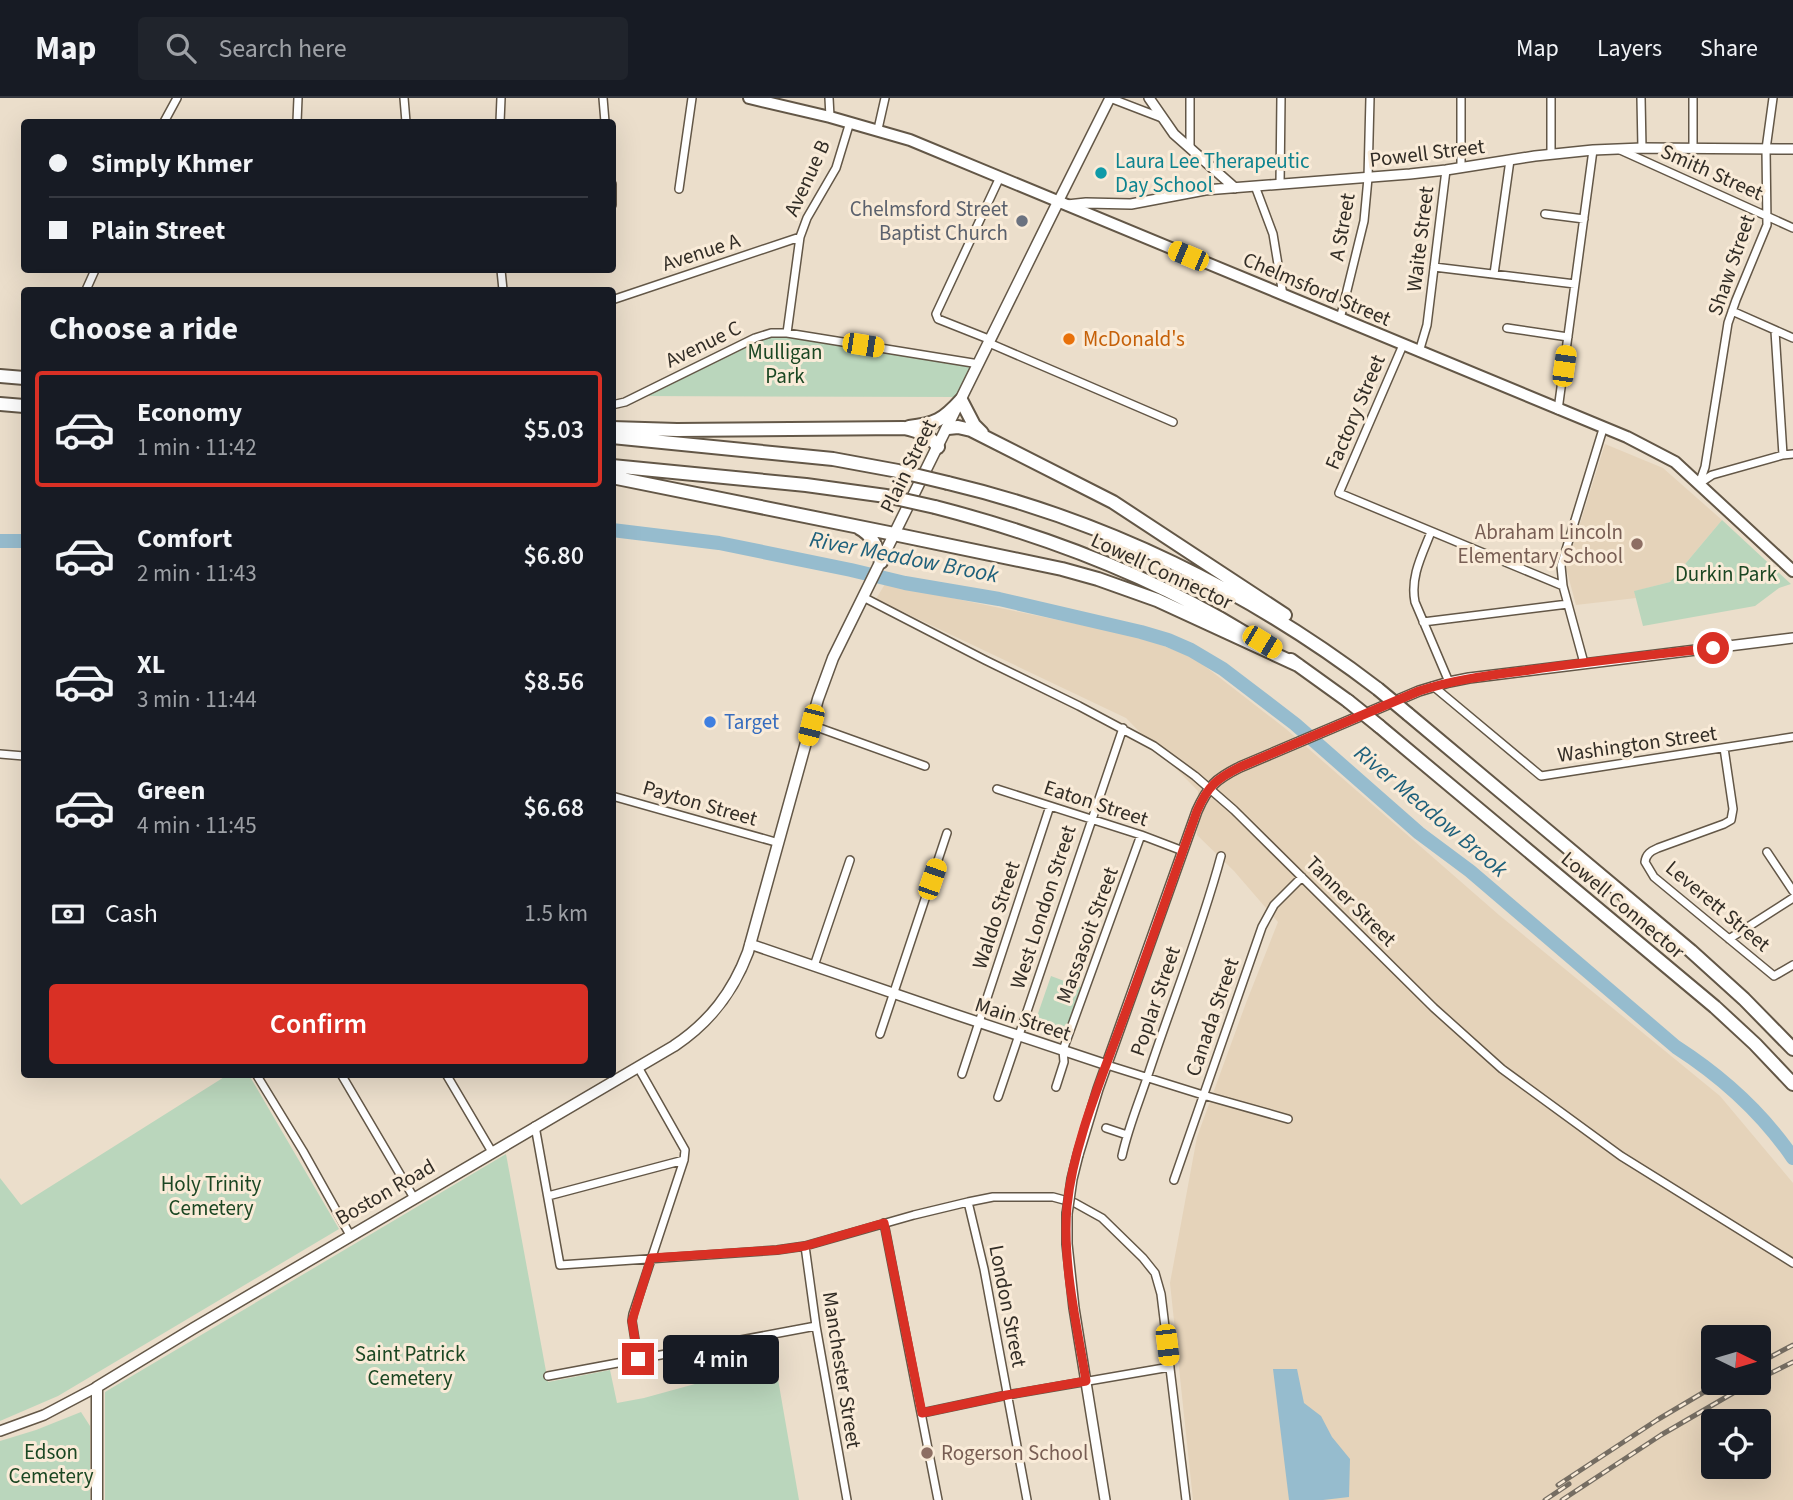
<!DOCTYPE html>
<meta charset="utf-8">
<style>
body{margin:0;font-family:"Source Sans 3",sans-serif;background:#20242c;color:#f1f3f6;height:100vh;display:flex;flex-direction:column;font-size:26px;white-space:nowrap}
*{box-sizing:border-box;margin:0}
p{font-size:23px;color:#9ea1a6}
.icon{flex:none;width:38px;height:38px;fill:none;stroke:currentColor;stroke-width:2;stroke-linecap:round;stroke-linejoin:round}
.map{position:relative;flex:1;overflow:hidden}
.drawer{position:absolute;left:21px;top:189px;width:595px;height:791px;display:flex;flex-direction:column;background:#171b24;border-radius:7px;box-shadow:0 7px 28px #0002}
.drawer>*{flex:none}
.hud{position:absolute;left:21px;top:21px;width:595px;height:154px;border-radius:7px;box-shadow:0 7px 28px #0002;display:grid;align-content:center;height:154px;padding:0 28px;background:#171b24}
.needle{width:46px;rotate:95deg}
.buttons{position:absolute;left:1701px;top:1227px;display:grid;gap:14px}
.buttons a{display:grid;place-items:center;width:70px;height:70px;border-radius:7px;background:#171b24;box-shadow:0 7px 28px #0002;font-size:35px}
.end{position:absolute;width:32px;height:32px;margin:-16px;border:9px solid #d93025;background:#fff;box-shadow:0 0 0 4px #fff}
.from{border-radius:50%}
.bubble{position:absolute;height:49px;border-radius:7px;background:#171b24;box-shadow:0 7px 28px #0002;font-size:23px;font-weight:600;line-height:49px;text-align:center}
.car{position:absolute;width:21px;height:42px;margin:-21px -10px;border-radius:9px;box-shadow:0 0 5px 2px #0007;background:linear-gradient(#f5c518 24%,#345 0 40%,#f5c518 0 76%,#345 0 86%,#f5c518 0)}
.hud b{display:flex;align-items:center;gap:24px;height:66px;font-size:26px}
.hud b+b{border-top:2px solid #363941}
.hud i{width:18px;height:18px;background:#f1f3f6}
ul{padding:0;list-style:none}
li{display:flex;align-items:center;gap:21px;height:116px;margin:0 14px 10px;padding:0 14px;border:4px solid transparent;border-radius:7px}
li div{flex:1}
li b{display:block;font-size:26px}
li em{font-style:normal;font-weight:600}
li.on{border-color:#d93025}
li>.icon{width:63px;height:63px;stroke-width:1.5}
h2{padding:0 28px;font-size:32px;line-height:84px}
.pay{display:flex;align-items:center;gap:18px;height:77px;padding:0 28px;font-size:26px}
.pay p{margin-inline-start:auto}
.button{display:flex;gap:14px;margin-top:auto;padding:14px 28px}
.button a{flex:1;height:80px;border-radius:7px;background:#d93025;color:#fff;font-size:28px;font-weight:600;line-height:80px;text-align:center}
header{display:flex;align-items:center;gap:42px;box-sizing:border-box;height:98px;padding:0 35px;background:#171b24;border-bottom:2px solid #363941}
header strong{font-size:33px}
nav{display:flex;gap:38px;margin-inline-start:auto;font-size:24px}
.search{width:490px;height:63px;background:#20242c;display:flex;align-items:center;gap:18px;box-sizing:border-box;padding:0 24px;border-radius:7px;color:#9ea1a6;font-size:26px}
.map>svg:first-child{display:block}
.built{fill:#e5d3ba;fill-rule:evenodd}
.green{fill:#bad6bc}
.water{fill:#96bcce}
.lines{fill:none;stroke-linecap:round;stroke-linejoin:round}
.river{stroke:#96bcce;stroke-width:14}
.minor-casing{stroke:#635747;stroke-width:10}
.tertiary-casing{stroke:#635747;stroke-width:12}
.secondary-casing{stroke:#635747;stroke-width:13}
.primary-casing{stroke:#635747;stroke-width:14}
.motorway-casing{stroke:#635747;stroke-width:16}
.minor{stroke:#fff;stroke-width:7}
.tertiary{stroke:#fff;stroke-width:9}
.secondary{stroke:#fff;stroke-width:10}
.primary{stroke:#fff;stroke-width:10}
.motorway{stroke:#fff;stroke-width:12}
.rail-casing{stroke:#756d62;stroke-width:5}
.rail{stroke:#f9ebd8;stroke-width:2.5;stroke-dasharray:8;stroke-linecap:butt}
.tertiary-bridge-casing{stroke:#635747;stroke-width:12;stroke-linecap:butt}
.motorway-bridge-casing{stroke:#635747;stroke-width:16;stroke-linecap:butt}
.tertiary-bridge{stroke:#fff;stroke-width:9}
.motorway-bridge{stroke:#fff;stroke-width:12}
.route{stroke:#d93025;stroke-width:9}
.culture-dot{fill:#0f9aa8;stroke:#f9ebd8;stroke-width:2.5}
.worship-dot{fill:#6b7280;stroke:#f9ebd8;stroke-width:2.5}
.food-dot{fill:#e8710a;stroke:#f9ebd8;stroke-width:2.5}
.education-dot{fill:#8d6e63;stroke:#f9ebd8;stroke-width:2.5}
.shop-dot{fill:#3f7fe0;stroke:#f9ebd8;stroke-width:2.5}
.labels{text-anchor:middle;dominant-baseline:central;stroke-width:6;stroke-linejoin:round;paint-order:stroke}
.street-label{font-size:21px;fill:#322d26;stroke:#f9ebd8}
.culture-label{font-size:21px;fill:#0d838f;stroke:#f9ebd8;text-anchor:start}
.worship-label{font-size:21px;fill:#5b616d;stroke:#f9ebd8;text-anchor:end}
.food-label{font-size:21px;fill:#c56008;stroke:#f9ebd8;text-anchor:start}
.park-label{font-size:21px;fill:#1b4723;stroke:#f9ebd8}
.education-label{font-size:21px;fill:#785e54;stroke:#f9ebd8;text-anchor:end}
.shop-label{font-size:21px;fill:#366cbe;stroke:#f9ebd8;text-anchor:start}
.water-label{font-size:23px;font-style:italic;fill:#1e607b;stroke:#f9ebd8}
</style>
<header>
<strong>Map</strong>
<div class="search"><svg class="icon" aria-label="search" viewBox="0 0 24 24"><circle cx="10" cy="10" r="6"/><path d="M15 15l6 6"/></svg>Search here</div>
<nav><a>Map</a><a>Layers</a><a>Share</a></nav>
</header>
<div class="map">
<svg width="1793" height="1402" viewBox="0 0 1793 1402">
<rect width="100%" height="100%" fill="#ebdecb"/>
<path class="built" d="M 1605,346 L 1663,370 L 1722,422 L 1670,484 L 1635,493 L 1636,500 L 1576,507 L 1566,470 Z
M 885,486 L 1139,539 L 1193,559 L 1286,631 L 1499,817 L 1720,998 L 1793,1085 L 1793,1402 L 1193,1402 L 1170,1185 L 1197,1039 L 1246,905 L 1278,824 L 1234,773 L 1197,737 L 1198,693 L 1126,620 L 876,501 ZM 1713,1239 L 1759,1239 L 1759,1284 L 1713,1284 ZM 1713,1323 L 1759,1323 L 1759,1368 L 1713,1368 Z"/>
<path class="green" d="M 771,235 L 979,266 L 957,299 L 636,298 Z
M 1722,422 L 1791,486 L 1779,490 L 1755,508 L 1643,528 L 1634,493 L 1670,484 Z
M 1051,878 L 1083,890 L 1065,941 L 1033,930 Z
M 229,976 L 249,977 L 339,1131 L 58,1298 L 0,1323 L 0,1080 L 21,1107 Z
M 506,1056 L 548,1284 L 610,1272 L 617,1305 L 644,1300 L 775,1264 L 799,1402 L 105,1402 L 105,1294 Z
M 81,1314 L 90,1328 L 90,1402 L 0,1402 L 0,1343 L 36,1332 Z"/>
<path class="water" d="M 1273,1271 L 1297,1271 L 1304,1305 L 1321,1318 L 1332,1339 L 1350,1361 L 1349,1399 L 1323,1402 L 1289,1402 Z"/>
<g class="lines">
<path class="river" d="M 612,432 L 719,445 L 851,472 L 905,485 L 999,501 L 1141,534 L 1168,542 L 1191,552 L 1223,571 L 1295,626 L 1419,735 L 1470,773 L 1676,949 C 1721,978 1763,1016 1793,1060
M 0,443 L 24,443"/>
<defs>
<path id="minor" d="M 404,0 L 406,24
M 603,0 L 605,24
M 829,0 L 830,19
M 1110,0 L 1162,20
M 1551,0 L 1551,56
M 1641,0 L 1642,50
M 164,24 L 177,0
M 297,24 L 298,0
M 500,24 L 501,0
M 878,31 L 885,0
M 1190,50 L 1190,0
M 1693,50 L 1693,0
M 1618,51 L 1793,130
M 1461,70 L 1461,0
M 612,86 L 612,107
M 1280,86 L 1281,0
M 1255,88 L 1273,136 L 1283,197
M 679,91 L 692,0
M 1545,116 L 1584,121
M 1434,169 L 1575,186
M 501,172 L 503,192
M 1494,176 L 1510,62
M 86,192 L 95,172
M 612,202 L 800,139
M 1732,213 L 1793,240
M 1340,221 L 1364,123 L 1368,80 L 1370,0
M 1507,230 L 1568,239
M 1775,233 L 1783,357
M 787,235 L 800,139 L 807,120 L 836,70 L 850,24
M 991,242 L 938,221 L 936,216 L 1000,79
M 989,245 L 1173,324
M 1403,247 L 1339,395 L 1563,488
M 1419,254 L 1427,227 L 1446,72
M 612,307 L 625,304 L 755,240 L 771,235 L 787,235 L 979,266
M 1558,312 L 1593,52
M 1703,383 L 1712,377 L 1783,357 L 1793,356
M 1699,386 L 1705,369 L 1728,225 L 1736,202 L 1767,127 L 1766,51 L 1773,0
M 1431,434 C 1422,457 1410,479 1415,504 L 1449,584
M 863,499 L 985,562 L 1079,608 L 1154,648 L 1195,678 L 1234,712 L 1434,910 L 1502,971 L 1621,1058 L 1793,1165
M 1423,524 L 1568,506
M 1584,565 L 1563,488 L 1561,468 L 1603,331
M 1433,588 L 1541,678 L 1793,639
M 811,627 L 925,668
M 1724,650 L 1733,711 L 1731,722 L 1724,726 L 1658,750 C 1651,753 1646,756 1645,764 L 1654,779 L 1774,878 L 1793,867
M 0,656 L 24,658
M 997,691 L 1141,737 L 1183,753
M 612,698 L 779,745
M 1767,754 L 1793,793
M 1729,841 L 1793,800
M 814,868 L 850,762
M 880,936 L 947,735
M 1107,967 L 1203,997 L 1288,1021
M 638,969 L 685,1052 L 684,1062 L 633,1216 L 632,1223 L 638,1261
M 256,976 L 303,1053 L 350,1137
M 341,976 L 414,1100
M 446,976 L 492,1054
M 962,976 L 1050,708
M 1056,989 L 1064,964 L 1063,952 L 1141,737
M 998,999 L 1123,630
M 535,1028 L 560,1167 L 777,1152 L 805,1148 L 914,1117 L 968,1104 L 993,1099 L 1053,1099 L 1075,1105 L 1102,1120 L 1143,1160 L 1155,1175 L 1161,1196 L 1186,1402
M 1106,1030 L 1127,1037
M 1122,1058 C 1128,1030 1139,1004 1148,977 C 1172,904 1201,833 1221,758
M 1174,1082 L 1262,829 L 1274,807 L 1302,779
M 548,1098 L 684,1062
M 968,1104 L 984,1171 L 1027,1402
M 884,1125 L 938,1402
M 805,1148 L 816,1228 L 847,1402
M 548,1278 L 816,1228
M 922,1315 L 1007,1297 L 1170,1269"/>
<path id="tertiary" d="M 1149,0 L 1174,36 L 1235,90
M 1058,104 L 1110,0
M 1067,107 L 1086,105 L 1131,106 L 1205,92 L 1410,76 L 1446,72 L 1535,58 L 1593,52 L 1642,50 L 1793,51
M 750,846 L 951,915 L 1107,967
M 1078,1057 L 1098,991 L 1197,713 C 1208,688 1216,681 1240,669 L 1419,593 L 1449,584 L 1469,580 L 1793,540
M 1067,1116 L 1067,1146 L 1074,1210 L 1105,1402
M 0,1333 L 44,1317 L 97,1289"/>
<path id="secondary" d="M 97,1402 L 97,1289 L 194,1230 L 674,948 C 710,924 733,894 748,854 L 818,601 L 833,560 L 1058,104"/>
<path id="primary" d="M 749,0 L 830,19 L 910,42 L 1627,339 L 1675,364 L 1793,473"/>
<path id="motorway" d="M 0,278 L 24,280
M 0,306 L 24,308
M 909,329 C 935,326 943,322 961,302 L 974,327 L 982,335
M 612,330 L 677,332 L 904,330 C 918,333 930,337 938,349
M 948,330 L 958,329 L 971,332 L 1113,404 L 1285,517
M 612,339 L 833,361 L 898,373
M 612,368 L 806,387 L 886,398
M 612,379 L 889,435 L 1062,471 L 1098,481 L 1157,502 L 1298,567
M 948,385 C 1104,422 1250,493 1378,591
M 935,409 C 1043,437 1150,477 1245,535
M 859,430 C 873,437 877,450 881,464
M 1291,562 L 1348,603
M 1408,616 L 1691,853 L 1744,901 L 1793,951
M 1379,628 L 1715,909 L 1755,946 L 1793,986"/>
</defs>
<use href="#minor" class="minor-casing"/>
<use href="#tertiary" class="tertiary-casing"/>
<use href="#secondary" class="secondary-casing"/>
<use href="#primary" class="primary-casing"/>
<use href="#motorway" class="motorway-casing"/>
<use href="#minor" class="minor"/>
<use href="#tertiary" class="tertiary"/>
<use href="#secondary" class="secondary"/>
<use href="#primary" class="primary"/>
<use href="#motorway" class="motorway"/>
<defs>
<path id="rail" d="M 1759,1265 L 1793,1247
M 1759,1281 L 1793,1264
M 1558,1387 L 1657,1322 L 1721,1284
M 1545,1402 L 1569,1386
M 1562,1402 L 1661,1337 L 1752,1284"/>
</defs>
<use href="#rail" class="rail-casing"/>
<use href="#rail" class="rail"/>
<defs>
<path id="tertiary-bridge" d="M 1067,1116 L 1072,1081 L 1078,1057"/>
<path id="motorway-bridge" d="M 898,373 L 948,385
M 886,398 L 935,409
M 1378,591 L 1408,616
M 1348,603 L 1379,628"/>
</defs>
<use href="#tertiary-bridge" class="tertiary-bridge-casing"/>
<use href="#motorway-bridge" class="motorway-bridge-casing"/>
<use href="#tertiary-bridge" class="tertiary-bridge"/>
<use href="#motorway-bridge" class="motorway-bridge"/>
</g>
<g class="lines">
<path class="route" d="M 638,1261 L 632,1223 L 651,1160 L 777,1152 L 805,1148 L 884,1125 L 922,1315 L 1007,1297 L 1086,1283 C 1077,1227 1062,1165 1067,1108 C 1073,1047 1101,982 1122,924 C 1148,854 1172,783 1197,713 C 1208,688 1216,681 1240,669 L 1419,593 C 1455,581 1492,577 1530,572 C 1591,563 1652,557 1713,550"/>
</g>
<circle class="culture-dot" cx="1101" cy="75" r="7"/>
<circle class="worship-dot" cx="1022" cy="123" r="7"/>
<circle class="food-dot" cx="1069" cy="241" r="7"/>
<g class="education-dot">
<circle cx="1637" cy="446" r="7"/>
<circle cx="927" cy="1355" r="7"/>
</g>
<circle class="shop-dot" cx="710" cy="624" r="7"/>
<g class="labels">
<g class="street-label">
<text transform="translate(1427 55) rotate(-7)">Powell Street</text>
<text transform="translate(1712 74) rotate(24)">Smith Street</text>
<text transform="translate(807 80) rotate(-65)">Avenue B</text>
<text transform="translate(1342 129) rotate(-80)">A Street</text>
<text transform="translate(1420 141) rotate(-83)">Waite Street</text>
<text transform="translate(701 154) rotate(-18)">Avenue A</text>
<text transform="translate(1731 167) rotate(-71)">Shaw Street</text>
<text transform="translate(1317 191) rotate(23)">Chelmsford Street</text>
<text transform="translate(703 246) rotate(-26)">Avenue C</text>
<text transform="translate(1355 314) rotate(-67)">Factory Street</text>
<text transform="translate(908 368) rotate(-64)">Plain Street</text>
<text transform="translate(1162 473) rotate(25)">Lowell Connector</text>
<text transform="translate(1637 646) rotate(-8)">Washington Street</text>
<text transform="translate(700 705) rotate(16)">Payton Street</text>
<text transform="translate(1096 705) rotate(18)">Eaton Street</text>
<text transform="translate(1351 803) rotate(45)">Tanner Street</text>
<text transform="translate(1623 807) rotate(40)">Lowell Connector</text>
<text transform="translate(1718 808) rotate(40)">Leverett Street</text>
<text transform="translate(1043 809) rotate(-72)">West London Street</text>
<text transform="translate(996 817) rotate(-72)">Waldo Street</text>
<text transform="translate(1087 837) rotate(-70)">Massasoit Street</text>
<text transform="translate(1155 903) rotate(-71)">Poplar Street</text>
<text transform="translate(1212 919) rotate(-71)">Canada Street</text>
<text transform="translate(1023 921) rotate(18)">Main Street</text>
<text transform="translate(385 1094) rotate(-30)">Boston Road</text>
<text transform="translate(1008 1208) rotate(79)">London Street</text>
<text transform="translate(842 1272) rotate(81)">Manchester Street</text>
</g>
<g class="culture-label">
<text x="1115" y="63">Laura Lee Therapeutic<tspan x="1115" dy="24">Day School</tspan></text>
</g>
<g class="worship-label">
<text x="1008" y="111">Chelmsford Street<tspan x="1008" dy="24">Baptist Church</tspan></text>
</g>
<g class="food-label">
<text x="1083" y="241">McDonald's</text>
</g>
<g class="park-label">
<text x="785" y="254">Mulligan<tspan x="785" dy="24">Park</tspan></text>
<text x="1726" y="476">Durkin Park</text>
<text x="211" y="1086">Holy Trinity<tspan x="211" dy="24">Cemetery</tspan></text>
<text x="410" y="1256">Saint Patrick<tspan x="410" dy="24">Cemetery</tspan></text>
<text x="51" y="1354">Edson<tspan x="51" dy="24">Cemetery</tspan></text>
</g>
<g class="education-label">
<text x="1623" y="434">Abraham Lincoln<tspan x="1623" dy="24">Elementary School</tspan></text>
<text x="941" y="1355" text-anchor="start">Rogerson School</text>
</g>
<g class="shop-label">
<text x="724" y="624">Target</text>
</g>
<g class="water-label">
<text transform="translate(904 459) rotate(11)">River Meadow Brook</text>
<text transform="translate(1431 713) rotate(40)">River Meadow Brook</text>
</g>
</g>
</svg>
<div class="buttons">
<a><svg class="needle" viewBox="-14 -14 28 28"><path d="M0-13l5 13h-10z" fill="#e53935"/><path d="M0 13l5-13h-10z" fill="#9ea1a6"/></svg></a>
<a><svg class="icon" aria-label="locate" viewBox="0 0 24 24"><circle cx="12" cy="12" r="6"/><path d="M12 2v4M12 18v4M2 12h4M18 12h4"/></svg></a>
</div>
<i class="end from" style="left:1713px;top:550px"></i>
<i class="end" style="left:638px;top:1261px"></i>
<div class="bubble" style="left:663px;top:1237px;width:116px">4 min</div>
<i class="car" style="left:1188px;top:158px;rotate:293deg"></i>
<i class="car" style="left:863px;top:247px;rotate:99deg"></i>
<i class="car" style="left:1564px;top:268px;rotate:8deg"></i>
<i class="car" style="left:1262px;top:544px;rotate:121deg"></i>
<i class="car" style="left:811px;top:627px;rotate:194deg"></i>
<i class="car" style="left:932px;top:781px;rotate:19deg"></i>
<i class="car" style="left:1167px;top:1247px;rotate:173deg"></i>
<div class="hud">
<b><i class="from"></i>Simply Khmer</b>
<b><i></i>Plain Street</b>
</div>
<section class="drawer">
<h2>Choose a ride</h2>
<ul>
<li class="on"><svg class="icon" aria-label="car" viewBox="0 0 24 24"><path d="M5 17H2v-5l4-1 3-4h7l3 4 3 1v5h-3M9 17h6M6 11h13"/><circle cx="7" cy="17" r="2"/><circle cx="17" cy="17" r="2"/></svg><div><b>Economy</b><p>1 min · 11:42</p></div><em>$5.03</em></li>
<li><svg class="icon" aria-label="car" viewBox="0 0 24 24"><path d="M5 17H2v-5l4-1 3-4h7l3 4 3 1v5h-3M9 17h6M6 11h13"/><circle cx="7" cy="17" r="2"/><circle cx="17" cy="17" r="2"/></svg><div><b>Comfort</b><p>2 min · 11:43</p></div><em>$6.80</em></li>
<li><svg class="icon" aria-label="car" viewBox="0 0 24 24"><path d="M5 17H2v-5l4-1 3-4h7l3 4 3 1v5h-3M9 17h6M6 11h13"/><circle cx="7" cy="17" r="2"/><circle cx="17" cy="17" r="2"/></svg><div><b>XL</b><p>3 min · 11:44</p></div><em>$8.56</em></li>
<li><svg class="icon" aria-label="car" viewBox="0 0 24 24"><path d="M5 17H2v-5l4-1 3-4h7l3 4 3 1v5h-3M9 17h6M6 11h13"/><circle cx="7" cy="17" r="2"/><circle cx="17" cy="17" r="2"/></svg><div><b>Green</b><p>4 min · 11:45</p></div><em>$6.68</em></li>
</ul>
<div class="pay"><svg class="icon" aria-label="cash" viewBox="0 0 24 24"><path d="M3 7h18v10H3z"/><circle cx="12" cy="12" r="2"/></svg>Cash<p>1.5 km</p></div>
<div class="button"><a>Confirm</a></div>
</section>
</div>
